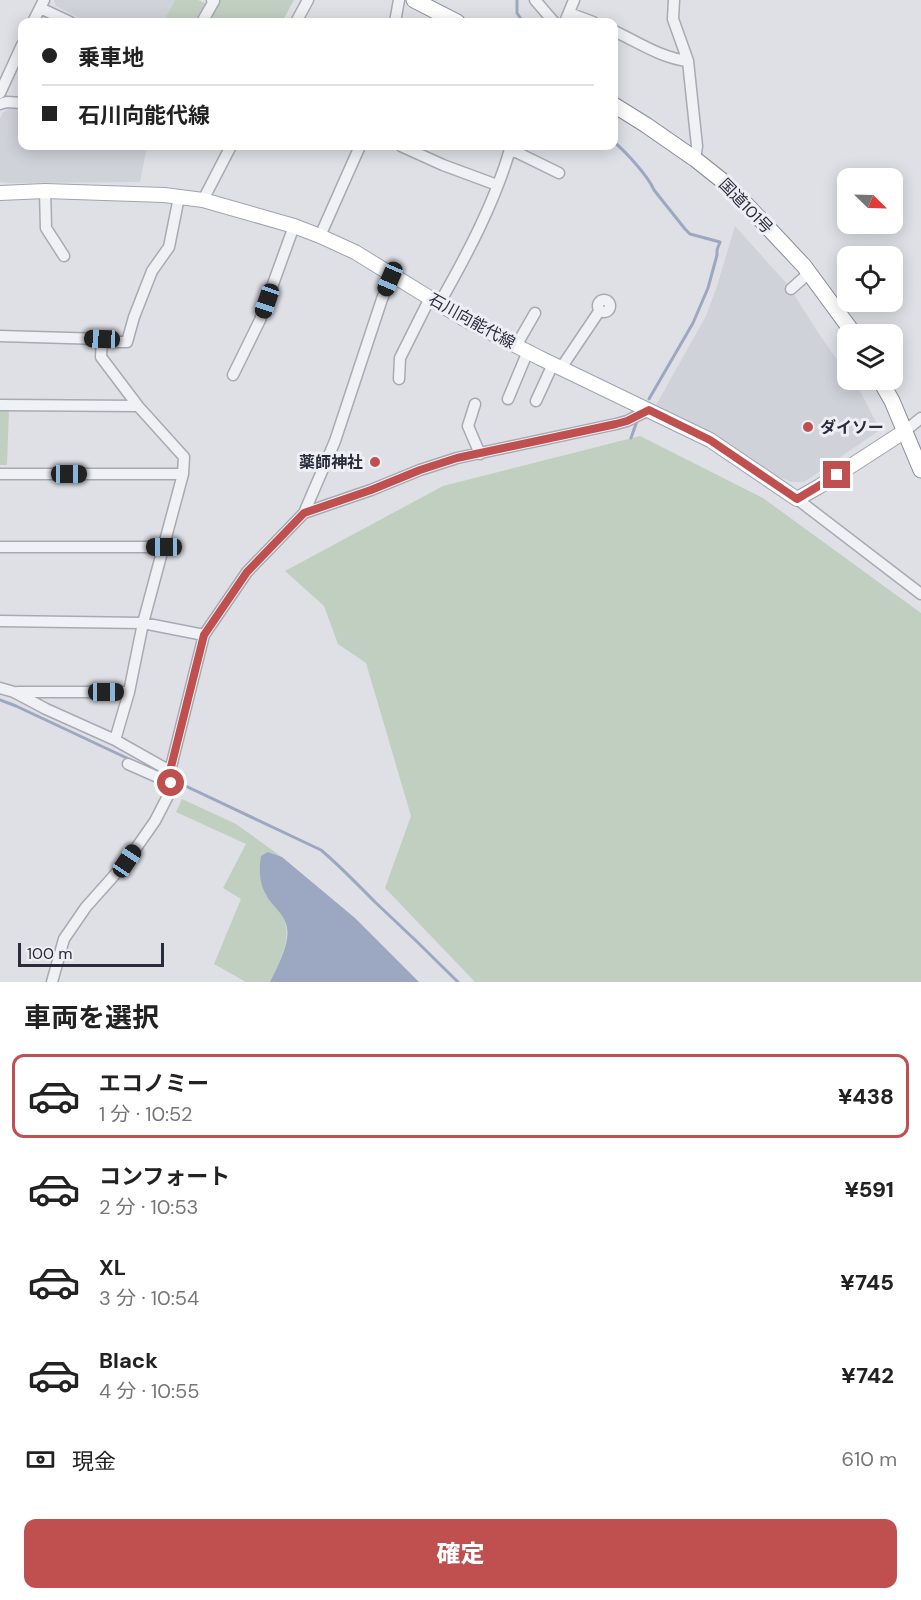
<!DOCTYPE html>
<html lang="ja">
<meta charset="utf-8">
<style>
body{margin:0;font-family:"DM Sans","Noto Sans JP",sans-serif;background:#f2f2f2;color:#222;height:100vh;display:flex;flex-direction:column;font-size:22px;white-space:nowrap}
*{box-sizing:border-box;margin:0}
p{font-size:20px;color:#767676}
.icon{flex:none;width:33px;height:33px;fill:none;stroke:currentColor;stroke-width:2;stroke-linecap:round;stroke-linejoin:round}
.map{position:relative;height:982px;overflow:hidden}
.drawer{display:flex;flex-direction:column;background:#fff;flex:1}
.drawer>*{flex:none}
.guide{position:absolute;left:18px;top:18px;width:600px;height:132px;border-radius:12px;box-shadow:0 3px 15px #0003;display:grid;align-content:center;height:132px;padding:0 24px;background:#fff}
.needle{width:39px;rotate:113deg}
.buttons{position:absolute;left:837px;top:168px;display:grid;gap:12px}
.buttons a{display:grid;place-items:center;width:66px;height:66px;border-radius:12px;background:#fff;box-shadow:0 3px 15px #0003;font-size:30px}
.scale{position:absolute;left:18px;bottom:15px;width:146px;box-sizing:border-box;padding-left:6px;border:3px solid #292c3b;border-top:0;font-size:16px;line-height:21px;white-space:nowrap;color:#292c3b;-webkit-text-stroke:4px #edeff4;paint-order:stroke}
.end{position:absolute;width:27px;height:27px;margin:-14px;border:8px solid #bf504f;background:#fff;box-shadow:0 0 0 3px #fff}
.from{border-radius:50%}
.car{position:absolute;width:18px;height:36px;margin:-18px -9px;border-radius:8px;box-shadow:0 0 4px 2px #0007;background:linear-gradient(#222 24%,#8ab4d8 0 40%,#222 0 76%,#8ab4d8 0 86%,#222 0)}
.guide b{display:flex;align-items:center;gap:21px;height:57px;font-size:22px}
.guide b+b{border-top:2px solid #e0e0e0}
.guide i{width:15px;height:15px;background:#222}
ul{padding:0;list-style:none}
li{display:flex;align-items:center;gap:18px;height:84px;margin:0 12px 9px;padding:0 12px;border:3px solid transparent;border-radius:12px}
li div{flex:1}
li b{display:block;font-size:22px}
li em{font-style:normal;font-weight:800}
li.current{border-color:#bf504f}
li>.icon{width:54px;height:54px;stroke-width:1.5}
h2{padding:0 24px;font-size:27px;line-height:72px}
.pay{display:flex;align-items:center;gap:15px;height:66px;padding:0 24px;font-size:22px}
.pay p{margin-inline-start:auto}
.cta{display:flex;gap:12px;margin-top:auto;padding:12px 24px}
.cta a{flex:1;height:69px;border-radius:12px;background:#bf504f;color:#fff;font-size:24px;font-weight:800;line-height:69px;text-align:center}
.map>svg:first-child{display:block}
.built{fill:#d0d2da}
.green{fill:#c1cfc0}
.water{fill:#9ca8c2}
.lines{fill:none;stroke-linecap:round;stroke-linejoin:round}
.stream{stroke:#9ca8c2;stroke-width:3}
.minor-casing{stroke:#a8aab3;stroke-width:13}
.major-casing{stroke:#9ea3b0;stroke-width:16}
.highway-casing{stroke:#878b9b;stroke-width:17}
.minor{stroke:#f0f1f5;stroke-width:10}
.major{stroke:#fff;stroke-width:14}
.highway{stroke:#fff;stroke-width:15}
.route{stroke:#bf504f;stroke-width:8}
.poi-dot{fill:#bf504f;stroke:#edeff4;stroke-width:2}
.labels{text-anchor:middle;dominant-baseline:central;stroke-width:6;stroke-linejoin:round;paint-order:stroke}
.street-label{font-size:16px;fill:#292c3b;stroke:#edeff4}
.poi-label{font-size:16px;font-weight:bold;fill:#292c3b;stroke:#edeff4;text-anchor:start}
</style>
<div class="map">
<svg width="921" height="982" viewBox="0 0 921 982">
<rect width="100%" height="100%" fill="#dee0e6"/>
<path class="built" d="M 54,0 L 175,0 L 163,22 L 87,22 L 56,6 Z
M 12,107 L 22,108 L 22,146 L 147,146 L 140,182 L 10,183 L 0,182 L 0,119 L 2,113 Z
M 735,226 L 788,285 L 817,331 L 847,374 L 848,380 L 851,380 L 861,393 L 880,430 L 804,482 L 792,482 L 773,475 L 712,434 L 656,405 L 706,316 L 717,286 Z"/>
<path class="green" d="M 175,0 L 198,0 L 207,4 L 197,22 L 163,22 Z
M 218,0 L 294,0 L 282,22 L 214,22 L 210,20 L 220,2 Z
M 0,410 L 9,410 L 7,465 L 0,465 Z
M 640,436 L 763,498 L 921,613 L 921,982 L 475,982 L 385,888 L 411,816 L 366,663 L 338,644 L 324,606 L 285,571 L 443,486 Z
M 182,799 L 236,824 L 282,857 L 268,852 L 265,894 C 270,900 277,906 281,913 C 295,934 280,961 270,982 L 246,982 L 214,964 L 241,899 L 223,888 L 246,844 L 176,812 Z"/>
<path class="water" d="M 268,852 L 282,857 L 355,918 L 419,982 L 270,982 C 277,968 290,943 287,928 C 285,913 271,906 265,893 C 259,881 259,869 261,856 Z"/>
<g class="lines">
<path class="stream" d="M 517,0 L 517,13 L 523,22
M 614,142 C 626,152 648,176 654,190 L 685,229 L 690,234 L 720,242 L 717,250 L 717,255 L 708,288 L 693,323 L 649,399
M 631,438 L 637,421
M 0,700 L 16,706 L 131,760
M 175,781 L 321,850 C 340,866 357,884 375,902 C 403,928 431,955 458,982"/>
<defs>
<path id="minor" d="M 535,0 L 554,22
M 674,0 L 673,19 L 688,61
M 40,8 L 70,22
M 569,13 L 593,22
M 33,22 L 44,0
M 202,22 L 214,1 L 212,0
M 296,22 L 308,0
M 395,22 L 399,0
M 565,22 L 574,0
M 614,31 C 638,42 661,58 688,61 L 697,146 L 695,159
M 0,93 L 22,45
M 0,104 L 7,102 L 22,103
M 401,146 L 443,165 L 497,185
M 510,149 L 559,173
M 45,191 L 46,228 L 64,256
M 203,200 L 231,146
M 320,236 L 360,146
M 791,289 L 809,273
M598 306a6 6 0 1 1 12 0a6 6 0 1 1-12 0Z
M 439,304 C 467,255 496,200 511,146
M 0,336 L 102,339 L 101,357 L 138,406 L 184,457 L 183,474 L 143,623 L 129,692 L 115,740
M 102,342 L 127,342 L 134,317 L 152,271 L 169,247 L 179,197
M 516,346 L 535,313
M 561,368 L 600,310
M 233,375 L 260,320 L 294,226
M 399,379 L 400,358 L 430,298
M 508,399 L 528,351
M 536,401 L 553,364
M 475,404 L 468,426 L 480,454
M 0,405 L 138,406
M 905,431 L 921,418
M 0,474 L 183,474
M 797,499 L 921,594
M 304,513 L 371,490 L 420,470 L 457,458 L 616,424 L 627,421 L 649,410
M 0,547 L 164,547
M 0,621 L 143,623 L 204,635
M 0,688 L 14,692 L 46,709 L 115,740 L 170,771
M 18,692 L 129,692
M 128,764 L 171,783
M 52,982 L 64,939 L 86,907 L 127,861 L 155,821 L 172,788 L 170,771 L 204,635 L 247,572 L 304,513 L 335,441 L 382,299 L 392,275"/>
<path id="major" d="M 0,193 L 45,191 L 164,195 L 203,200 L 294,226 L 320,236 L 355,252 L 464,319 L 540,358 L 710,440 L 797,499 L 820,486 L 905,431"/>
<path id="highway" d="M 414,0 L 457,22
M 614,105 L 646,125 L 695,159 L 729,186 L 804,266 L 854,334
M 880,380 L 892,401 L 921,470"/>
</defs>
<use href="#minor" class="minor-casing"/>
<use href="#major" class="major-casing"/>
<use href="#highway" class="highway-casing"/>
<use href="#minor" class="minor"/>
<use href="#major" class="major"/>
<use href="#highway" class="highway"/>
</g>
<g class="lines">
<path class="route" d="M 171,783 L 170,771 L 204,635 L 247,572 L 304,513 L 371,490 L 420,470 L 457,458 L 616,424 L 627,421 L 649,410 L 710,440 L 797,499 L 837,475"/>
</g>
<g class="poi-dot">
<circle cx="808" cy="427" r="6"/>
<circle cx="375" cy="462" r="6"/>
</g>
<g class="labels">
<g class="street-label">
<text transform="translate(746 206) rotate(46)">国道101号</text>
<text transform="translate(472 321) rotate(29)">石川向能代線</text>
</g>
<g class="poi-label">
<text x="820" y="427">ダイソー</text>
<text x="363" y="462" text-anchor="end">薬師神社</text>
</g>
</g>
</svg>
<div class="buttons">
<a><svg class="needle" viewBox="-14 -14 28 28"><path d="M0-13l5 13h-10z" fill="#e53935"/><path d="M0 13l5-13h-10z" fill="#767676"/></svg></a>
<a><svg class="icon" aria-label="locate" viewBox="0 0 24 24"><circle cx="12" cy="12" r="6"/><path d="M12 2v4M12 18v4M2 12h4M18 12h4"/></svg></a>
<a><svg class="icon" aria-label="layers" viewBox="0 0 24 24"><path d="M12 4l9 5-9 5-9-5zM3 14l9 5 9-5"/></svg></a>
</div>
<div class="scale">100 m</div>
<i class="end from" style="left:171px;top:783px"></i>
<i class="end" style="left:837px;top:475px"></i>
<i class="car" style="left:390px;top:279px;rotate:203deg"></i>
<i class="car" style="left:267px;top:301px;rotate:199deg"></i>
<i class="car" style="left:102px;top:339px;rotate:272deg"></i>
<i class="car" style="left:69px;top:474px;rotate:90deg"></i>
<i class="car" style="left:164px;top:547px;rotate:270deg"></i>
<i class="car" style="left:106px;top:692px;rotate:90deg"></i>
<i class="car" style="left:127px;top:861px;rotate:34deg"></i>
<div class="guide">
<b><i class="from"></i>乗車地</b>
<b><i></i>石川向能代線</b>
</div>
</div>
<section class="drawer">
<h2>車両を選択</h2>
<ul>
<li class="current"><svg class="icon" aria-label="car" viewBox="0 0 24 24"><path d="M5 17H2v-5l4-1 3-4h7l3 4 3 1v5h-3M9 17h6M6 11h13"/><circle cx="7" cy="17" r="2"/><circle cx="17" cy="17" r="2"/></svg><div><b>エコノミー</b><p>1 分 · 10:52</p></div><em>¥438</em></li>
<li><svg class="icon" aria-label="car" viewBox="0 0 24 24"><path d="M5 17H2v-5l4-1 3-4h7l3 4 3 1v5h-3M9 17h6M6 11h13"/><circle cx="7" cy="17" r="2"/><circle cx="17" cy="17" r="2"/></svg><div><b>コンフォート</b><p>2 分 · 10:53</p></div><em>¥591</em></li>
<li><svg class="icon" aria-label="car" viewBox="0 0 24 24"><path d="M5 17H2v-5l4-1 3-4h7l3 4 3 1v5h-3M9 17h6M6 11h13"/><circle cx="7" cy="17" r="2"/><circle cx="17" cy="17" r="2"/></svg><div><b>XL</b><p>3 分 · 10:54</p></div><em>¥745</em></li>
<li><svg class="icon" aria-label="car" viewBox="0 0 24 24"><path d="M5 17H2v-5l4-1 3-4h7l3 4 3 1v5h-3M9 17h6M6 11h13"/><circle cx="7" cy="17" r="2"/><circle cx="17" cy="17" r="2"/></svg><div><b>Black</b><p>4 分 · 10:55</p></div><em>¥742</em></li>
</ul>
<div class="pay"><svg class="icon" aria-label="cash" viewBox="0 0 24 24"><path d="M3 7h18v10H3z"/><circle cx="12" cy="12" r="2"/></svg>現金<p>610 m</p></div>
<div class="cta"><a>確定</a></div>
</section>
